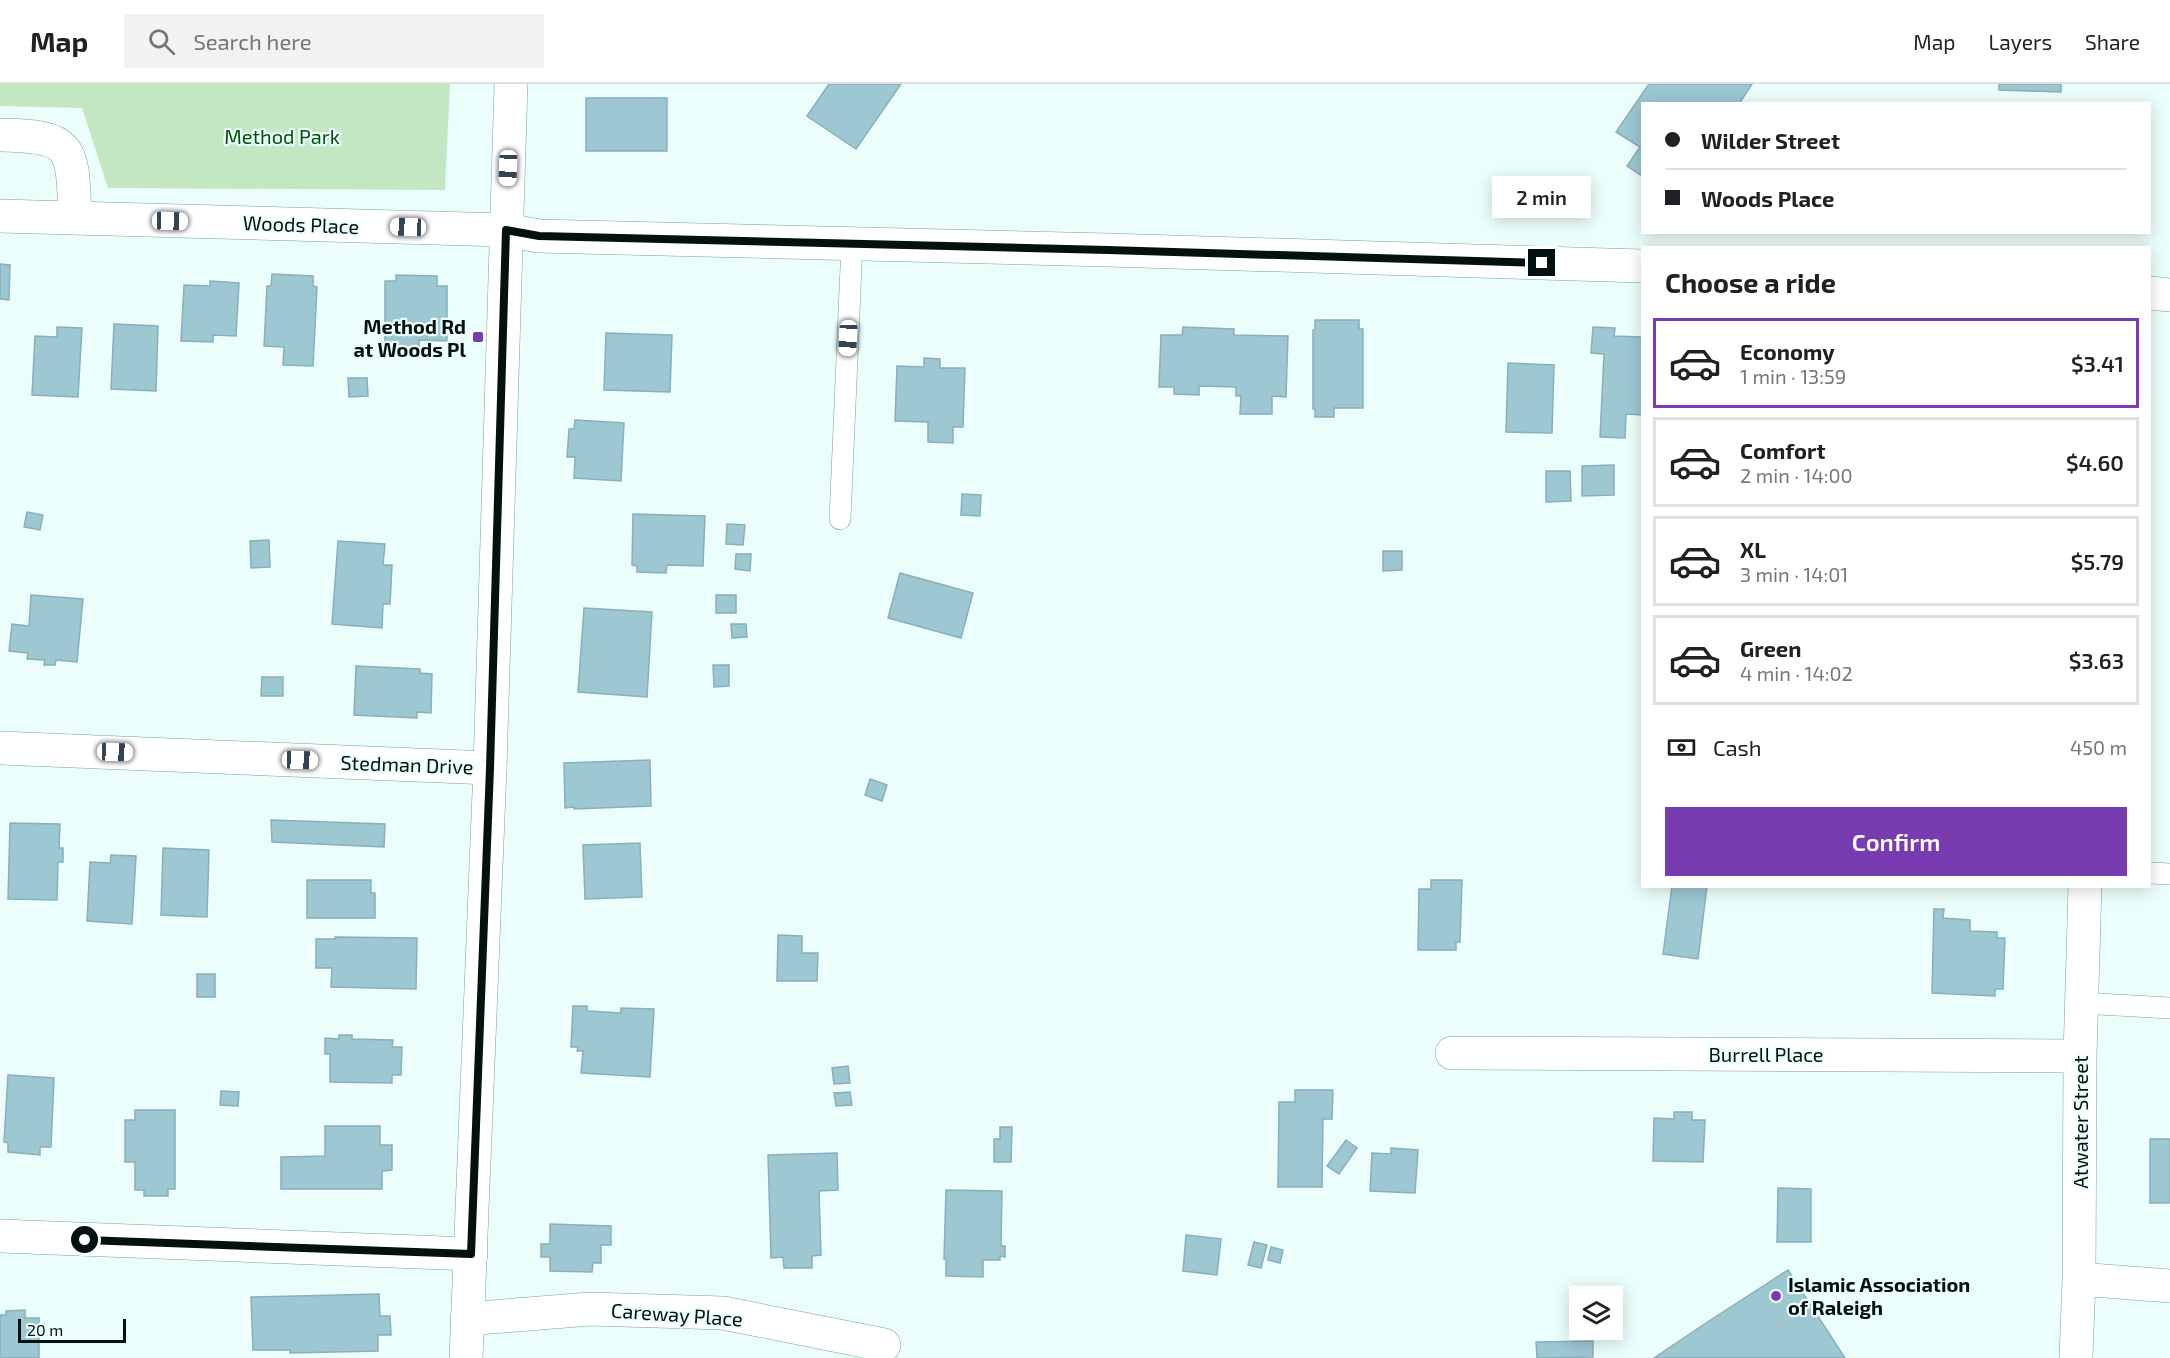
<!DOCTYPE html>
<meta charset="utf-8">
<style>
body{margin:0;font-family:"Exo 2",sans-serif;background:#f2f2f2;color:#202124;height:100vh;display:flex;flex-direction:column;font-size:22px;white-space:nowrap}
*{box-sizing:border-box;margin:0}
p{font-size:20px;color:#757577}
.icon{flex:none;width:33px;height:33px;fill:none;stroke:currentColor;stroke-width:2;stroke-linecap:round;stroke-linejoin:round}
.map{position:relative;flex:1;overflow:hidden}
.drawer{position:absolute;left:1641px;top:162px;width:510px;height:642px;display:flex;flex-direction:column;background:#fff;border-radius:0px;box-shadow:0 3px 15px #0003}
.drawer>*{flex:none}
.banner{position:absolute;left:1641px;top:18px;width:510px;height:132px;border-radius:0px;box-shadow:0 3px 15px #0003;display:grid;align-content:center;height:132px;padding:0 24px;background:#fff}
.tools{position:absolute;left:1569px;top:1202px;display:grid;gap:12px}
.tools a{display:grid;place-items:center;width:54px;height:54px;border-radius:0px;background:#fff;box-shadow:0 3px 15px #0003;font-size:30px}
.scale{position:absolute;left:18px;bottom:15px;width:108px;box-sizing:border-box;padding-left:6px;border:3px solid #031211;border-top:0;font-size:16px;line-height:21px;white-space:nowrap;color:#031211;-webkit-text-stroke:4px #ecfefc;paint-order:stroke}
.end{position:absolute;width:27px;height:27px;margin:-14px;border:8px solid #031211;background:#fff;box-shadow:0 0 0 3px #fff}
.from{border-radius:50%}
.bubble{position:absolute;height:42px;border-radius:0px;background:#fff;box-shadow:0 3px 15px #0003;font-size:20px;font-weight:600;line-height:42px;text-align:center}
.car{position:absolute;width:18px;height:36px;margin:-18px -9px;border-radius:8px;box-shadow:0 0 4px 2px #0007;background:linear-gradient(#fff 24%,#345 0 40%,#fff 0 76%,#345 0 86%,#fff 0)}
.banner b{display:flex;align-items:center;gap:21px;height:57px;font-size:22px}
.banner b+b{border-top:2px solid #e0e0e0}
.banner i{width:15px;height:15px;background:#202124}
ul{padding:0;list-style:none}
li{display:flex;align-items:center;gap:18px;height:90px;margin:0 12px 9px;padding:0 12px;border:3px solid #e0e0e0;border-radius:0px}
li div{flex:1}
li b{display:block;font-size:22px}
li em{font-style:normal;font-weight:600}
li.on{border-color:#783bb0}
li>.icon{width:54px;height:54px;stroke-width:1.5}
h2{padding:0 24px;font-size:27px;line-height:72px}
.pay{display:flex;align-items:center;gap:15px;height:66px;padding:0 24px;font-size:22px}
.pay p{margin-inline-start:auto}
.primary-button{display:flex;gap:12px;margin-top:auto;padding:12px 24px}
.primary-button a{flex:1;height:69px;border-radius:0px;background:#783bb0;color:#fff;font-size:24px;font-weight:600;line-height:69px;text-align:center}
header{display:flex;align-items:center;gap:36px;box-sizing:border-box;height:84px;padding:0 30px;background:#fff;border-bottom:2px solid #e0e0e0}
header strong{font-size:28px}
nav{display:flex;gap:33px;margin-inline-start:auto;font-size:21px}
.search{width:420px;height:54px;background:#f2f2f2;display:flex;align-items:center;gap:15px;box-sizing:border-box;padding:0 21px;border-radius:0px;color:#757577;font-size:22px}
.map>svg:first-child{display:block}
.green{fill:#c4e7c3}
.building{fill:#9dc7d1;stroke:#87b0ba;stroke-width:1.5}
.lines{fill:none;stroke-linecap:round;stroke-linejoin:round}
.lane-casing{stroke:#76a19d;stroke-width:22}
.street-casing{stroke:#76a19d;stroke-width:34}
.secondary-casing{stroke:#76a19d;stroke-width:34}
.lane{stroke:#fff;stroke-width:21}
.street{stroke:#fff;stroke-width:33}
.secondary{stroke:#fff;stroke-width:33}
.route{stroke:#031211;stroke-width:8}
.poi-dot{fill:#783bb0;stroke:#ecfefc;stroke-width:2}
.labels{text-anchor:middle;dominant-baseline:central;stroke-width:4.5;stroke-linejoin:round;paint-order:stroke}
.park-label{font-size:20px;fill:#00520a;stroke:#ecfefc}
.street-label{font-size:20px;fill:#031211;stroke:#ecfefc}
.poi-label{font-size:20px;font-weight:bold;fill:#031211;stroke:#ecfefc;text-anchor:end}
</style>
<header>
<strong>Map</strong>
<div class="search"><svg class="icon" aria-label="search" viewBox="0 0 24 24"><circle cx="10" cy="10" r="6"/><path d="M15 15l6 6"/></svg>Search here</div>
<nav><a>Map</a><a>Layers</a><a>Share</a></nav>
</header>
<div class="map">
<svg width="2170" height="1274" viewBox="0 0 2170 1274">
<rect width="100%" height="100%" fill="#ecfefc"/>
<path class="green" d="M 0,0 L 450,0 L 445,106 L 108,104 L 82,24 L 0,22 Z"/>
<path class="building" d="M 829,0 L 901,0 L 856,65 L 807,32 Z
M 1649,0 L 1752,0 L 1739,20 L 1642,20 L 1642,92 L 1627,82 L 1640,63 L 1616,48 Z
M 1999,0 L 2061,0 L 2061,8 L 1999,6 Z
M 586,14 L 667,14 L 667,67 L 586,67 Z
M 0,180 L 10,181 L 9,216 L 0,215 Z
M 272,190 L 313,192 L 313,202 L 317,203 L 313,282 L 283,281 L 284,263 L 264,262 L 267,202 L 271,202 Z
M 396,191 L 437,192 L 437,202 L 447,202 L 447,257 L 419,256 L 419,270 L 385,269 L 385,197 L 396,197 Z
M 210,197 L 239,199 L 236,252 L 213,251 L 213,258 L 181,257 L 184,201 L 210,202 Z
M 1315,236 L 1359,236 L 1359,245 L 1363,245 L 1363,324 L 1334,324 L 1334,333 L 1315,333 L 1315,325 L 1313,325 L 1313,246 L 1315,246 Z
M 114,240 L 158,242 L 156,307 L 111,305 Z
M 57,243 L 82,244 L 78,313 L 32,311 L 35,252 L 57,253 Z
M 1183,243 L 1234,245 L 1234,251 L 1288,252 L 1286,313 L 1272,312 L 1272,330 L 1240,330 L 1241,312 L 1236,312 L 1236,303 L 1199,302 L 1199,311 L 1174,310 L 1174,303 L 1159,303 L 1161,251 L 1182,251 Z
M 1593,243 L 1615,244 L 1614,252 L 1642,253 L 1642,331 L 1626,330 L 1625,354 L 1600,353 L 1604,270 L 1591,269 Z
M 606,249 L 672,251 L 670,308 L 604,306 Z
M 924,274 L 940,275 L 940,284 L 965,284 L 963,343 L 953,343 L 953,359 L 928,358 L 928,338 L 895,337 L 897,282 L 924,283 Z
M 1508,279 L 1554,281 L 1552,349 L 1506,348 Z
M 348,294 L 367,294 L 368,312 L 349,313 Z
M 575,336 L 624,339 L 621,397 L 574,394 L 575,373 L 567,373 L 569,345 L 574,345 Z
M 1614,381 L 1614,411 L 1582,412 L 1582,382 Z
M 1546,387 L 1570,387 L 1571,417 L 1546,418 Z
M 962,410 L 981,411 L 980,432 L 961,431 Z
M 27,428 L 43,431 L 40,446 L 24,443 Z
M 633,430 L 705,432 L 703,482 L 667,481 L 666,489 L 637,488 L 637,482 L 632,481 Z
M 727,440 L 745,441 L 743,461 L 726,460 Z
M 269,456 L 270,483 L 251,484 L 250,457 Z
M 338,457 L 385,460 L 383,481 L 392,481 L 390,520 L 383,520 L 382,544 L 332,540 Z
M 1383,467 L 1402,467 L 1402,486 L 1383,487 Z
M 736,470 L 751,470 L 750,487 L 735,485 Z
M 900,489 L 973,509 L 961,554 L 888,534 Z
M 31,511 L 83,515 L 77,578 L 56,576 L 55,581 L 44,581 L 45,576 L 27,575 L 28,569 L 9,567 L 12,540 L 29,542 Z
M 716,511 L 736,511 L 736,529 L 716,529 Z
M 584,524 L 652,528 L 647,613 L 578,608 Z
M 731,540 L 746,540 L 747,553 L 732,554 Z
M 713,581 L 729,581 L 729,602 L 714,603 Z
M 356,582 L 420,585 L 420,589 L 432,590 L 431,629 L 417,628 L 417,634 L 354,631 Z
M 262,593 L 283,593 L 283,612 L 261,612 Z
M 650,676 L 651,722 L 574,725 L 574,723 L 565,724 L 564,679 Z
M 870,695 L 887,701 L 882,717 L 865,711 Z
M 271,736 L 385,740 L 384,763 L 272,758 Z
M 10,739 L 60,740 L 59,764 L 63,764 L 63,778 L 58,778 L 57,816 L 8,815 Z
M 640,759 L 642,813 L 585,815 L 583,761 Z
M 163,764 L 209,766 L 207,833 L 161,831 Z
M 111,771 L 136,772 L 132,840 L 87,837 L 90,778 L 110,779 Z
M 307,796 L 371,796 L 371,809 L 375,809 L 375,834 L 307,834 Z
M 1431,796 L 1462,796 L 1460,858 L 1456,858 L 1456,866 L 1418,866 L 1419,805 L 1431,805 Z
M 1672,802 L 1707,802 L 1698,875 L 1663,870 Z
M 1934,825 L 1944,825 L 1943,834 L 1970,836 L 1970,847 L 1997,848 L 1997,854 L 2005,854 L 2003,905 L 1995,905 L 1995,912 L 1932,909 Z
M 778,851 L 802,852 L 802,869 L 818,869 L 817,897 L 777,897 Z
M 335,853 L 417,854 L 416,905 L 331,903 L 332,884 L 316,884 L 316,855 L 335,855 Z
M 197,890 L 215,890 L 215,913 L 197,913 Z
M 573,922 L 587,922 L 587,927 L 621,929 L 621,924 L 654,925 L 650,993 L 581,989 L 583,967 L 577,967 L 578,963 L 571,963 Z
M 339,951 L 352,951 L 352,955 L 393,956 L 392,963 L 402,963 L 401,991 L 392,991 L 392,999 L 330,998 L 330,970 L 325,970 L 325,954 L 339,955 Z
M 848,982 L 850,999 L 834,1000 L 832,984 Z
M 8,991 L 54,994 L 51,1063 L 40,1063 L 40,1071 L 8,1068 L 8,1059 L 4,1058 Z
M 1295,1006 L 1333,1006 L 1332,1035 L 1323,1035 L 1322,1103 L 1278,1103 L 1279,1018 L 1295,1018 Z
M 221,1007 L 239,1008 L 238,1022 L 220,1021 Z
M 850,1008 L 852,1021 L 836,1022 L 834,1009 Z
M 135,1026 L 175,1026 L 175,1105 L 168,1105 L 168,1112 L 144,1112 L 144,1106 L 135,1106 L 135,1078 L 125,1078 L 125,1036 L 135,1036 Z
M 1674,1028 L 1692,1028 L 1692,1036 L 1705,1036 L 1703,1078 L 1653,1077 L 1654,1034 L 1674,1035 Z
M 325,1042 L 380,1042 L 380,1061 L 392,1061 L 392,1086 L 382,1087 L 382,1105 L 281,1105 L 281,1073 L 325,1072 Z
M 1000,1043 L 1012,1043 L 1011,1078 L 994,1078 L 994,1055 L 1000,1055 Z
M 2150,1055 L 2170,1055 L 2170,1119 L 2150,1119 Z
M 1346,1056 L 1357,1064 L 1339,1090 L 1327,1082 Z
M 1391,1064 L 1418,1066 L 1415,1109 L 1370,1107 L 1372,1069 L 1391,1070 Z
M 837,1069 L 838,1106 L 819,1107 L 821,1171 L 812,1172 L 812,1184 L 784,1184 L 783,1173 L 771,1174 L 768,1071 Z
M 1778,1104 L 1811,1105 L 1811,1158 L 1777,1158 Z
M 946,1106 L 1002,1107 L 1001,1162 L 1005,1162 L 1005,1173 L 1000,1172 L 1000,1176 L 983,1176 L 983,1193 L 946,1192 L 946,1175 L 944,1175 Z
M 550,1140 L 611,1142 L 611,1161 L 601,1161 L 601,1179 L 593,1179 L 592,1188 L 550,1187 L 550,1173 L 541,1173 L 541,1160 L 550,1160 Z
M 1186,1151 L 1221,1155 L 1217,1191 L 1183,1187 Z
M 1254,1158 L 1267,1161 L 1261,1184 L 1248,1181 Z
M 1271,1163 L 1283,1166 L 1280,1179 L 1268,1176 Z
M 1788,1186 L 1845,1274 L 1654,1274 L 1706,1239 Z
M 379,1210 L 380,1232 L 390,1232 L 391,1251 L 378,1251 L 378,1267 L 290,1269 L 290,1266 L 253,1266 L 251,1213 Z
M 25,1226 L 25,1234 L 39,1234 L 39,1274 L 0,1274 L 0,1231 L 6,1231 L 6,1227 Z
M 1593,1257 L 1593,1273 L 1537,1274 L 1536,1258 Z"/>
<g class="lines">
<defs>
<path id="lane" d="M 840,435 L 852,160
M 2150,789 L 2170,790
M 2081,919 L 2170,924"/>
<path id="street" d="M 0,51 C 76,52 72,64 75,134
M 0,132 L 506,146 L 539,152 L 1108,166 L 1642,182
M 2150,209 L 2170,211
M 0,664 L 490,684
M 1452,969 L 2080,972
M 0,1152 L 471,1170
M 2079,1195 L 2170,1202
M 467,1235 L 590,1225 L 723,1229 L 884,1261
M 2076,1274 L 2079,1195 L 2080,972 L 2085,802"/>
<path id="secondary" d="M 466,1274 L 490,684 L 511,0"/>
</defs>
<use href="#lane" class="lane-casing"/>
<use href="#street" class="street-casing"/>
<use href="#secondary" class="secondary-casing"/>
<use href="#lane" class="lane"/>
<use href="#street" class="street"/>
<use href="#secondary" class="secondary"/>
</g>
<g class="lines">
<path class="route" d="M 85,1156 L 471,1170 L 490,684 L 506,146 L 539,152 L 1108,166 L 1542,179"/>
</g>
<g class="poi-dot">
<rect x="472" y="247" width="12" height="12" rx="3"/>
<circle cx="1776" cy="1212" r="6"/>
</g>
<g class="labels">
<g class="park-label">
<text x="282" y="52">Method Park</text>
</g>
<g class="street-label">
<text transform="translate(301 140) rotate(2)">Woods Place</text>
<text transform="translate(407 680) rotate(2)">Stedman Drive</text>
<text x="1766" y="970">Burrell Place</text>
<text transform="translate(2080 1038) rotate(-90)">Atwater Street</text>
<text transform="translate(677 1230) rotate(4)">Careway Place</text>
</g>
<g class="poi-label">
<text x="466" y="242">Method Rd<tspan x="466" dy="23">at Woods Pl</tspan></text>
<text x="1788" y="1200" text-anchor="start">Islamic Association<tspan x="1788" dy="23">of Raleigh</tspan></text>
</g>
</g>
</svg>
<div class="tools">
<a><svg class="icon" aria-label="layers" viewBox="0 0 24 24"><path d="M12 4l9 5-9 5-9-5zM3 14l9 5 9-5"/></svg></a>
</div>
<div class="scale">20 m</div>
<i class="end from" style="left:85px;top:1156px"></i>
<i class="end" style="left:1542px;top:179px"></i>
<div class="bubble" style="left:1492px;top:92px;width:99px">2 min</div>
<i class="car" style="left:508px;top:84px;rotate:182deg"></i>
<i class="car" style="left:170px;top:137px;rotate:91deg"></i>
<i class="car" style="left:408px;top:143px;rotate:272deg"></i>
<i class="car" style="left:848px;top:254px;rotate:183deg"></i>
<i class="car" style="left:115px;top:668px;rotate:92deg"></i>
<i class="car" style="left:300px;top:676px;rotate:92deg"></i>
<div class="banner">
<b><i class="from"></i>Wilder Street</b>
<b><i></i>Woods Place</b>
</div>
<section class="drawer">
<h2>Choose a ride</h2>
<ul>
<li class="on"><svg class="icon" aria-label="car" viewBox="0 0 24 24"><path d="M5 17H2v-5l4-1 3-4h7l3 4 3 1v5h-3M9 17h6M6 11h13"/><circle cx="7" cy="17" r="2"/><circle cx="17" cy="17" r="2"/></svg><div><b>Economy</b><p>1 min · 13:59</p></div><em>$3.41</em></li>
<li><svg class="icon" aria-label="car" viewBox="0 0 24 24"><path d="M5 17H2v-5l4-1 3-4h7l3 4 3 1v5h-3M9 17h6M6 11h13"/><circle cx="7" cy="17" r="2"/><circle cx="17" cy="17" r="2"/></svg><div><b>Comfort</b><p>2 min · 14:00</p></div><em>$4.60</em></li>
<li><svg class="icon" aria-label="car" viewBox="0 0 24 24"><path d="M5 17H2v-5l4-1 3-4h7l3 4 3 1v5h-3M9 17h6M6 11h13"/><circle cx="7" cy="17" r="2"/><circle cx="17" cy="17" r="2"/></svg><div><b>XL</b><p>3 min · 14:01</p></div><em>$5.79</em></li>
<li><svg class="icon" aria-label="car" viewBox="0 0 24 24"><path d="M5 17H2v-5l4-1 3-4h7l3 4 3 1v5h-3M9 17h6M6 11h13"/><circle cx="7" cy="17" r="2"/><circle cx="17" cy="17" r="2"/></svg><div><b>Green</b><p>4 min · 14:02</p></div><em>$3.63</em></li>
</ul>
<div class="pay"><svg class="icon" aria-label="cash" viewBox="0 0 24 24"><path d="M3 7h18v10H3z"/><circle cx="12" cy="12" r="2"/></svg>Cash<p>450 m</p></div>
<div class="primary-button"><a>Confirm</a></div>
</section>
</div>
